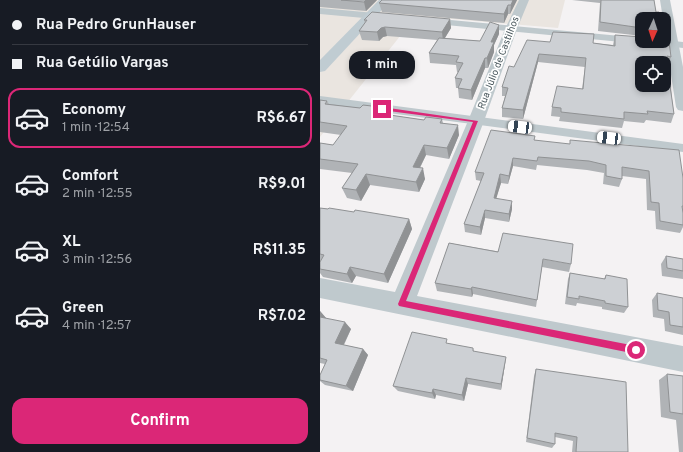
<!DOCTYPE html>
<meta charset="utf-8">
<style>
body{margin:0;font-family:Overpass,sans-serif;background:#20242c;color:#f1f3f6;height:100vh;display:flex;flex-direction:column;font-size:15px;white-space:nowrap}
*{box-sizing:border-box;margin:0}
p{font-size:13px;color:#9ea1a6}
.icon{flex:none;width:22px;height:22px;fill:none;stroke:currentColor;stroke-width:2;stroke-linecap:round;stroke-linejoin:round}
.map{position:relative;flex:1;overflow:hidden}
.side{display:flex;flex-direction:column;background:#171b24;width:320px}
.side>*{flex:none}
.top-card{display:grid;align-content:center;height:88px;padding:0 12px;background:#171b24}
.needle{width:26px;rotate:183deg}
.tools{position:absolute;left:315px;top:12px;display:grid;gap:8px}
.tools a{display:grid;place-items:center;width:36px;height:36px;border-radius:8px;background:#171b24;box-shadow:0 2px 6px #0003;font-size:20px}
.end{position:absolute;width:18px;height:18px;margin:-9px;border:5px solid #db2777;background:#fff;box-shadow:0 0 0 2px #fff}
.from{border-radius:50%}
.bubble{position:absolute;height:28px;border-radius:12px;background:#171b24;box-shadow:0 2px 6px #0003;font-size:13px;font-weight:700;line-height:28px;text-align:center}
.car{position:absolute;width:12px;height:24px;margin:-12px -6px;border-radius:5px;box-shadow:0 0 3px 1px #0007;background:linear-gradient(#fff 24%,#345 0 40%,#fff 0 76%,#345 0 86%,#fff 0)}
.top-card b{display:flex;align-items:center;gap:14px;height:38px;font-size:15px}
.top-card b+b{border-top:1px solid #363941}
.top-card i{width:10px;height:10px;background:#f1f3f6}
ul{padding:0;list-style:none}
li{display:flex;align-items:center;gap:12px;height:60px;margin:0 8px 6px;padding:0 4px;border:2px solid transparent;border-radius:12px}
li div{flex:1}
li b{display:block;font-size:15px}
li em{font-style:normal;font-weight:700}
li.current{border-color:#db2777}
li>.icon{width:36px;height:36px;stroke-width:1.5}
.primary-button{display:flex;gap:8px;margin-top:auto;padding:8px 12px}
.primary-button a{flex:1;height:46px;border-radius:12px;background:#db2777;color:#fff;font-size:16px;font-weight:700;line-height:46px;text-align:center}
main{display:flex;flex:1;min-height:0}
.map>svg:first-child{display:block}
.commercial{fill:#eae5e0}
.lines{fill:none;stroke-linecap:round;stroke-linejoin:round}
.minor{fill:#bfc9cd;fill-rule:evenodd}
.tertiary{fill:#bfc9cd;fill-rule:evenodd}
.secondary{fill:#c0ccd2;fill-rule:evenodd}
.wall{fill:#b0b3b6}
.shaded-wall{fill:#909294}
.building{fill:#cdd0d4;stroke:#909294;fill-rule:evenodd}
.route{fill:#db2777}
.labels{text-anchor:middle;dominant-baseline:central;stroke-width:3.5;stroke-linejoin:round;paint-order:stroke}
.street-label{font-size:10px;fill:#4b595e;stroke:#fff}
</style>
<main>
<section class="side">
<div class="top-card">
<b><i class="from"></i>Rua Pedro GrunHauser</b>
<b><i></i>Rua Getúlio Vargas</b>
</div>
<ul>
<li class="current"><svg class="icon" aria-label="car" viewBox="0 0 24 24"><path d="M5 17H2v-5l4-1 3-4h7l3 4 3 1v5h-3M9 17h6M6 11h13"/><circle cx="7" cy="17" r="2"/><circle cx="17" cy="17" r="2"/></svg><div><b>Economy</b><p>1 min · 12:54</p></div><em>R$6.67</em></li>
<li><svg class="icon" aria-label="car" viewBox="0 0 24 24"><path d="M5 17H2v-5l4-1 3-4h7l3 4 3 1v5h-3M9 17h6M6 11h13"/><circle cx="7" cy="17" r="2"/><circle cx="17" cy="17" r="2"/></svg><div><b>Comfort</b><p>2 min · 12:55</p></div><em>R$9.01</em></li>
<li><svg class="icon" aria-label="car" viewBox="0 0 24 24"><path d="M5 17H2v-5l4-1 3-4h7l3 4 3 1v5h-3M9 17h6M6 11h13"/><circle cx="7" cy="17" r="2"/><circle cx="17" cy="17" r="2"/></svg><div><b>XL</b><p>3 min · 12:56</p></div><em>R$11.35</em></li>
<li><svg class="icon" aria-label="car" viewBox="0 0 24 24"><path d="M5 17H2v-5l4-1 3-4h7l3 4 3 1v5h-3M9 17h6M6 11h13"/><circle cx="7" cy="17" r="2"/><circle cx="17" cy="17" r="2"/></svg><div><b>Green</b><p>4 min · 12:57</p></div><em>R$7.02</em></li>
</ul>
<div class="primary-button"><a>Confirm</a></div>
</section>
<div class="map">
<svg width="363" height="452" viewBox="0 0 363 452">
<rect width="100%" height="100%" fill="#f4f2f3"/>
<path class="commercial" d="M 0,0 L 245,0 L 238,28 L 96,16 L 0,137 Z"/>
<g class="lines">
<path class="minor" d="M 0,8 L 66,14 L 70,17 L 66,20 L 0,14 Z
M 109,18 L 322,38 L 322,41 L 327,41 L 322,44 L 106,23 L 104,21 Z
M 344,40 L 363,42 L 363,48 L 338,45 L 333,42 Z
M 0,96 L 363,144 L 363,152 L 0,104 Z"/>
<path class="tertiary" d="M 199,0 L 209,0 L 197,29 L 164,121 L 97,296 L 363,346 L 363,372 L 0,298 L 0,278 L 75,292 L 148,121 L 185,29 Z
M 340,0 L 350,0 L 363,67 L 363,111 L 358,110 L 356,107 L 344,29 L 344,19 L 343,19 Z"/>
<path class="secondary" d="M 59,0 L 71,0 L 5,71 L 0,72 L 0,60 Z"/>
</g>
<path class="wall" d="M 0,0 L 57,0 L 46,11 L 0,7 Z
M 62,0 L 197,0 L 190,14 L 188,14 L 184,23 L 62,12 L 59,3 Z
M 252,0 L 334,0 L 336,12 L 322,19 L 322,36 L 278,31 L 280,3 Z
M 130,19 L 131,28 L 125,38 L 160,41 L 179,34 L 174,45 L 174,52 L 168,68 L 165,68 L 152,100 L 139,98 L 138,88 L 136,88 L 135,78 L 138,72 L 137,72 L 136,65 L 110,63 L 109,53 L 117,40 L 67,36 L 63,37 L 59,41 L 42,40 L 39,31 L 45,23 L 44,20 Z
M 295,35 L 351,57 L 348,67 L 354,114 L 351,123 L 326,120 L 324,123 L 304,121 L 302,128 L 239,121 L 240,117 L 231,116 L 232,107 L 262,89 L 265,67 L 218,62 L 203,119 L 182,117 L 182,108 L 185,96 L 182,96 L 182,87 L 194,67 L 230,42 L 273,43 L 293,45 Z
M 0,100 L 7,101 L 9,104 L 40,108 L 60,107 L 62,114 L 104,120 L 122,119 L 123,123 L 139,135 L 129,159 L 106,155 L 100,168 L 105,179 L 99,192 L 50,185 L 41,201 L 27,198 L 22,188 L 32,173 L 0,169 L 0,143 L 13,145 L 21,135 L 0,132 Z
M 215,140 L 363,178 L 363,227 L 360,233 L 336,229 L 335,211 L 327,210 L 326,179 L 302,176 L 302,179 L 299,187 L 283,184 L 284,173 L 267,170 L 217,165 L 216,170 L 193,166 L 188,184 L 181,183 L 176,198 L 192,209 L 189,222 L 165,218 L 161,235 L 145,232 L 144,224 L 161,181 L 156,180 L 155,172 Z
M 0,208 L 89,219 L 92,229 L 68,283 L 36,276 L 32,283 L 3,277 L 0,273 Z
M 129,243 L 251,264 L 249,272 L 222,267 L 216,307 L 153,294 L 152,297 L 117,291 L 115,283 Z
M 346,256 L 363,259 L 363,279 L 342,276 L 341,264 Z
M 250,273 L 284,279 L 286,275 L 308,307 L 304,313 L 282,309 L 282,307 L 257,303 L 256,306 L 245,304 L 248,279 Z
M 337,293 L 363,298 L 363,335 L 345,331 L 344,319 L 333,317 L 332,300 Z
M 0,311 L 6,318 L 31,329 L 24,345 L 43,349 L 48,355 L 33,391 L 5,385 L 0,381 L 0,375 L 5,364 L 0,363 Z
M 153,348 L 154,352 L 186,357 L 185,364 L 181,390 L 148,384 L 144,401 L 116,395 L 115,399 L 78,391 L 73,386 Z
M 216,369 L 308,452 L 252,452 L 253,441 L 235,437 L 235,444 L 232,448 L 206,442 L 214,376 Z
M 347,374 L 363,376 L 363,452 L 359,452 L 356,420 L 341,417 L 339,380 Z"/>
<path class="shaded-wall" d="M 46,0 L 57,0 L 46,11 L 44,2 Z
M 193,0 L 197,0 L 190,14 L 191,5 Z
M 188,5 L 188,14 L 184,23 L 184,14 Z
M 130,19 L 131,28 L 123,41 L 122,32 Z
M 179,25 L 179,34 L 174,45 L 174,52 L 168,68 L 167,58 L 171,42 Z
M 65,27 L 67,36 L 63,37 L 59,41 L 57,32 L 61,28 Z
M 219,54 L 218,62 L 203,119 L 203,110 Z
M 165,58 L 165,68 L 152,100 L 151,90 Z
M 60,107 L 63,118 L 56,113 Z
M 138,125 L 139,135 L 129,159 L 127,148 Z
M 104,145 L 106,155 L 95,177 L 93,167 Z
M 193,158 L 193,166 L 188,184 L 189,176 Z
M 103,168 L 105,179 L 99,192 L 96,182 Z
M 46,174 L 50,185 L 41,201 L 36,190 Z
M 180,174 L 181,183 L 174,206 L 174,198 Z
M 192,201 L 192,209 L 189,222 L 189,214 Z
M 165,210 L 165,218 L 161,235 L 160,227 Z
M 89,219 L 92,229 L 68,283 L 64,274 Z
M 30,267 L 36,276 L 32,283 L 27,274 Z
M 152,287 L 153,294 L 152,297 L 151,289 Z
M 0,311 L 6,318 L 0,320 Z
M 25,322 L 31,329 L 21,350 L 15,343 Z
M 43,349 L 48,355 L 33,391 L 26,386 Z
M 186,357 L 185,364 L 181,390 L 181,384 Z
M 146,378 L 148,384 L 144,401 L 142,395 Z
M 113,389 L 116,395 L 115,399 L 112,393 Z"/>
<path class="building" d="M 21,0 L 46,0 L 44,2 Z
M 62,0 L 193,0 L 191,5 L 188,5 L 184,14 L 59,3 Z
M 281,0 L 334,0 L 336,12 L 339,12 L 341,19 L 322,19 L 322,28 L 280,22 Z
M 52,12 L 130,19 L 122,32 L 65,27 L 61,28 L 57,32 L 39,31 L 47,20 L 44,20 Z
M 170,22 L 179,25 L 171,42 L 174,42 L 167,58 L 165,58 L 151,90 L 138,88 L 142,79 L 135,78 L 143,63 L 136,62 L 139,56 L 109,53 L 119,38 L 160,41 Z
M 233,32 L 274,34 L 273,43 L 295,46 L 295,35 L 322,37 L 322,41 L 349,41 L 351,57 L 347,56 L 349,64 L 347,64 L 354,114 L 327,111 L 328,114 L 304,112 L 304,119 L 241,112 L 241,108 L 232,107 L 237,86 L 263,89 L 266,58 L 219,54 L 203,110 L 182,108 L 188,88 L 182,87 L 189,66 L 194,67 L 207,40 L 230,42 ZM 322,63 L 344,63 L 344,85 L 322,85 Z
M 0,100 L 7,101 L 5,104 L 40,108 L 43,105 L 60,107 L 56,113 L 104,120 L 106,117 L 122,119 L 120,123 L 138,125 L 127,148 L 104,145 L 93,167 L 103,168 L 96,182 L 46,174 L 36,190 L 22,188 L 38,164 L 0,159 L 0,143 L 13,145 L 27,126 L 0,122 Z
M 171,130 L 215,136 L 214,140 L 250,144 L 250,140 L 359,150 L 363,178 L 363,206 L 362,206 L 363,213 L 363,225 L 340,221 L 339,203 L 331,202 L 329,171 L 302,167 L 302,179 L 286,176 L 286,165 L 269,161 L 218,157 L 217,161 L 193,158 L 189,176 L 180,174 L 174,198 L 192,201 L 189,214 L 165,210 L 160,227 L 144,224 L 164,173 L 155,172 Z
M 0,208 L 8,209 L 9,208 L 34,212 L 35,210 L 89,219 L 64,274 L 30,267 L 27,274 L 0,269 L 0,262 L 4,255 L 0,254 Z
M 183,233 L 253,244 L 251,264 L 223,259 L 217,300 L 152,287 L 151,289 L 115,283 L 129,243 L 178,252 Z
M 346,256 L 363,259 L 363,271 L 347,268 Z
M 250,273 L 285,279 L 286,275 L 307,279 L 308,307 L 285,303 L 285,301 L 259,296 L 259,299 L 247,297 Z
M 337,293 L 363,298 L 363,327 L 350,325 L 349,312 L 338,310 Z
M 0,317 L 25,322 L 15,343 L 43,349 L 26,386 L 0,380 L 0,375 L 7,360 L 0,358 Z
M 92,332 L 127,339 L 126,343 L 153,348 L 153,351 L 186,357 L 181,384 L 146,378 L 142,395 L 113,389 L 112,393 L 73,386 Z
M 216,369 L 306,382 L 308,452 L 256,452 L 257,437 L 235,433 L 235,444 L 207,438 Z
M 347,374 L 363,376 L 363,414 L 350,412 Z"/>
<path class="route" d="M 62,107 L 158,121 L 86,301 L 316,346 L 319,347 L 320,350 L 319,353 L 316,354 L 79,306 L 78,304 L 153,122 L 61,110 Z"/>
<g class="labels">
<g class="street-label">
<text transform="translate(179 63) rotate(-69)">Rua Júlio de Castilhos</text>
</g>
</g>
</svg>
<div class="tools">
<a><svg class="needle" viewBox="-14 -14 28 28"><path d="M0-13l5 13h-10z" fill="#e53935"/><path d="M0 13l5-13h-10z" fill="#9ea1a6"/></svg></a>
<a><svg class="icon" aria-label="locate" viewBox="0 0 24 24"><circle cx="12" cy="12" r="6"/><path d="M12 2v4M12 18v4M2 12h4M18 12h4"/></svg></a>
</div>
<i class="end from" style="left:316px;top:350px"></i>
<i class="end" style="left:62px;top:109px"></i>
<div class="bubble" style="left:29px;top:51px;width:66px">1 min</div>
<i class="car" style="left:200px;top:127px;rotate:277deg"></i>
<i class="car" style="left:289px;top:138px;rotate:277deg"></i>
</div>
</main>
